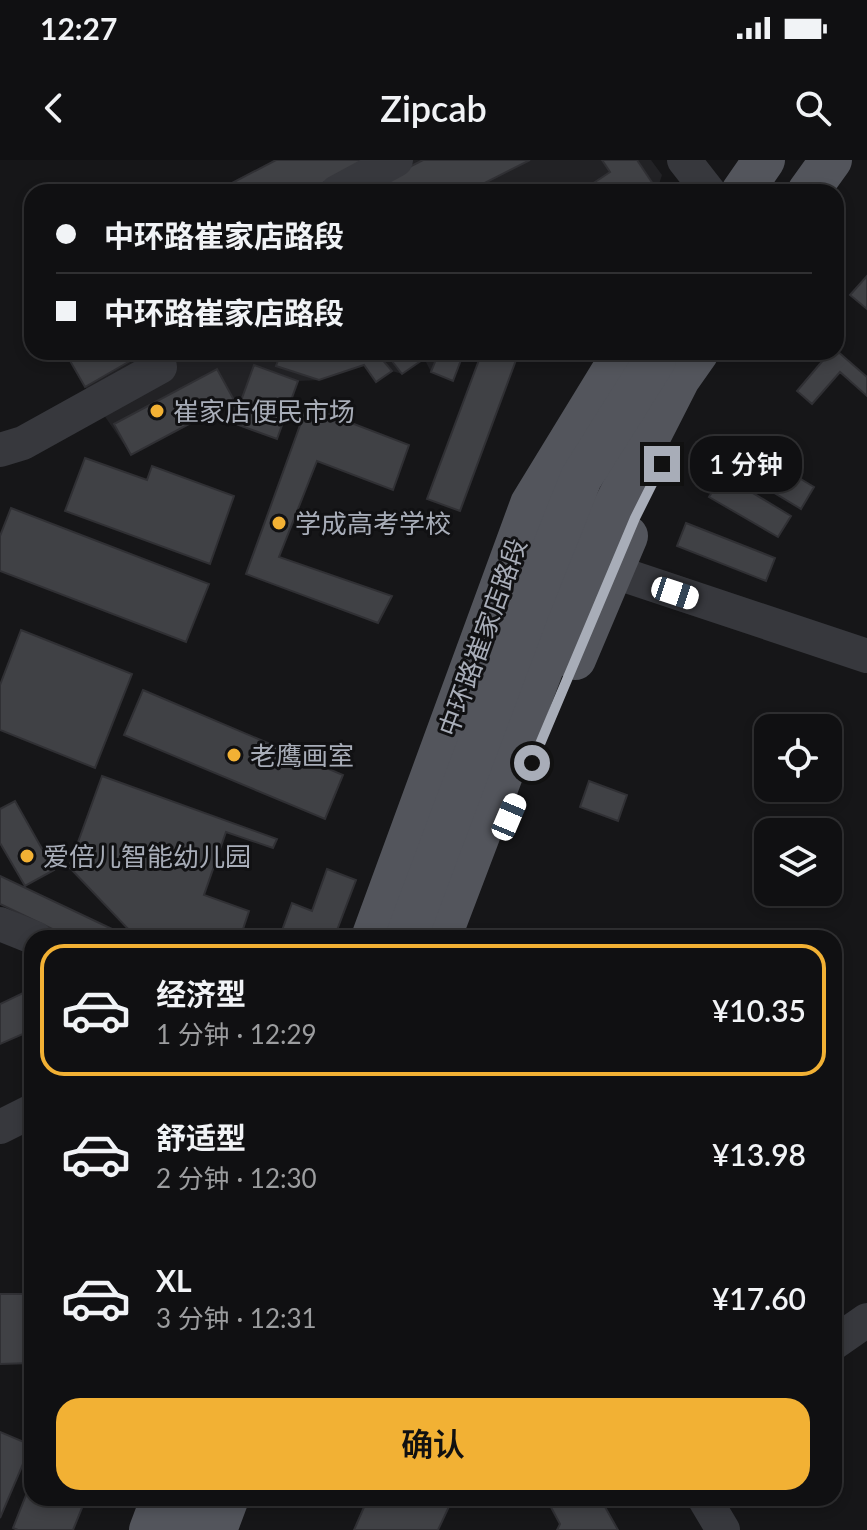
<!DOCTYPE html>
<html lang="zh">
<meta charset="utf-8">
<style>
body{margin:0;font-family:Lato,"Noto Sans SC",sans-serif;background:#1e1e20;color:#f1f3f6;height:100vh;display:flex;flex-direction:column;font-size:30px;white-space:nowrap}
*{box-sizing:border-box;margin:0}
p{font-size:26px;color:#9c9d9f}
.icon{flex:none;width:44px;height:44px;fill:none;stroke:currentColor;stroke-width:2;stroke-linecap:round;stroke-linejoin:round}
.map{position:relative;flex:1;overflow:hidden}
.panel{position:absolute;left:24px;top:770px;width:818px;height:576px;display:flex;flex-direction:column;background:#101012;border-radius:24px;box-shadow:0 4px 12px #0003,0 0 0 2px #303032}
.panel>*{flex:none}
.hud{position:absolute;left:24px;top:24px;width:820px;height:176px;border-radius:24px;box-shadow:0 4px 12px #0003,0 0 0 2px #303032;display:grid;align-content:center;height:176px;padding:0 32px;background:#101012}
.fabs{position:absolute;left:754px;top:554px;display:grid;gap:16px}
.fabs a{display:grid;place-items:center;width:88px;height:88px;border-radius:16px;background:#101012;box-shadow:0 4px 12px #0003,0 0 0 2px #303032;font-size:40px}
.end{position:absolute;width:36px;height:36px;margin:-18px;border:10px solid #a8adb8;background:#111;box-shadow:0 0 0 4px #111}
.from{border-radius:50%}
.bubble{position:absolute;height:56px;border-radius:24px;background:#101012;box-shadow:0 4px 12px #0003,0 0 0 2px #303032;font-size:26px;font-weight:600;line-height:56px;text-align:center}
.car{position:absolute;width:24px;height:48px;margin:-24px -12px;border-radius:10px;box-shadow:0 0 6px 2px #0007;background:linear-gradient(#fff 24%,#345 0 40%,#fff 0 76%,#345 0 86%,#fff 0)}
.hud b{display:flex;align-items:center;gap:28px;height:76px;font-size:30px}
.hud b+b{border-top:2px solid #303032}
.hud i{width:20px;height:20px;background:#f1f3f6}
ul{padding:14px 0 0;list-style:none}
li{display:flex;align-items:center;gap:24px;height:132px;margin:0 16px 12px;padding:0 16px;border:4px solid transparent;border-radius:24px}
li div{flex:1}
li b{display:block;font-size:30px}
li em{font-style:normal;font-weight:600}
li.selected{border-color:#f2b134}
li>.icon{width:72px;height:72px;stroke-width:1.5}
.primary-button{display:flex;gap:16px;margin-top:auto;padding:16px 32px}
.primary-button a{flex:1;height:92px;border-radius:24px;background:#f2b134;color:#111;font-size:32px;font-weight:600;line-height:92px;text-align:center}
.status{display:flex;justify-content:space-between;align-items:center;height:56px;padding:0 40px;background:#101012;direction:ltr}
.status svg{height:22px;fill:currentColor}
header{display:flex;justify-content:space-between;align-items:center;height:104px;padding:0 32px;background:#101012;font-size:36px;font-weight:600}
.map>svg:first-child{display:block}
.built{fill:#222225}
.building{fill:#404145;stroke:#303034;stroke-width:2}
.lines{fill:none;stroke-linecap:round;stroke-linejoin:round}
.minor{stroke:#37383d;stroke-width:34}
.major{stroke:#53555c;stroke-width:42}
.major-bridge{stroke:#53555c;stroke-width:42}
.route{stroke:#a8adb8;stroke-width:10}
.poi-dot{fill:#f2b134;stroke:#111113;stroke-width:3}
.labels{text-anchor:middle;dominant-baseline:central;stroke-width:6;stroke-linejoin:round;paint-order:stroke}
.poi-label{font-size:26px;fill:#a8adb8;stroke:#111113;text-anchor:start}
.street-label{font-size:26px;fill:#a8adb8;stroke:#111113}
</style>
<div class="status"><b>12:27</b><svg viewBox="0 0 49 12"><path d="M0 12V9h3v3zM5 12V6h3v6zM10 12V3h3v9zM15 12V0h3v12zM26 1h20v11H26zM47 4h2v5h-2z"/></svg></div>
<header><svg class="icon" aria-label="back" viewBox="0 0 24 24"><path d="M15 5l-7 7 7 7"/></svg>Zipcab<svg class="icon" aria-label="search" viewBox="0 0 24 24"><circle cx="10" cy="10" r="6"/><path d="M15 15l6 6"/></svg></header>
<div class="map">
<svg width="867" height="1370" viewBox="0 0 867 1370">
<rect width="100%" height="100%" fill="#161618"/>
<path class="built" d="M 276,0 L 651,0 L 662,15 L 657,30 L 654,32 L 215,32 Z
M 65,192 L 464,192 L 453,221 L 431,212 L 424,198 L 402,214 L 392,211 L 376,222 L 364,205 L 319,220 L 298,221 L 277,279 L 233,263 L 233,240 L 131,295 L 85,227 Z"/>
<path class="building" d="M 276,0 L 367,0 L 306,32 L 215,32 Z
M 423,0 L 530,0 L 467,32 L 360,32 Z
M 602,0 L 637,0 L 657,30 L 654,32 L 580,32 L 610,12 Z
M 867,116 L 867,149 L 850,135 Z
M 836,190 L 867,217 L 867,236 L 840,212 L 812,244 L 797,231 L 830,192 L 836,192 Z
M 65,192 L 134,192 L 137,197 L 85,227 Z
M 281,192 L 376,192 L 392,211 L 376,222 L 364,205 L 319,220 L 276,206 Z
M 385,192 L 420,192 L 425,198 L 402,214 Z
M 439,192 L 464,192 L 453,221 L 431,212 Z
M 482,192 L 519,192 L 460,351 L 427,339 Z
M 254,205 L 298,221 L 277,279 L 233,263 Z
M 217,209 L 234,240 L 131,295 L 114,264 Z
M 307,246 L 409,285 L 393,330 L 317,301 L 279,397 L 392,436 L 378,463 L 246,414 Z
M 746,286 L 814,327 L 801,349 L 733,308 Z
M 85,298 L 147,320 L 152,306 L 234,336 L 210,404 L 65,351 Z
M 723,315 L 791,356 L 778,377 L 709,337 Z
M 11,348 L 209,424 L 186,482 L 0,411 L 0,376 Z
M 686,363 L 775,398 L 766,421 L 677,386 Z
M 21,470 L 132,514 L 95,608 L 0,570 L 0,525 Z
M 143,530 L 343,615 L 325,659 L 124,575 Z
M 102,616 L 277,679 L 273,688 L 226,672 L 204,735 L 249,751 L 240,778 L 149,778 L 130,771 L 69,707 Z
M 589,621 L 627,635 L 618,661 L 580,647 Z
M 15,641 L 54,710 L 25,726 L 0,683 L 0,649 Z
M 327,709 L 356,720 L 334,778 L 286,778 L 280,776 L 292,743 L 312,751 Z
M 0,716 L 131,778 L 71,778 L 0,744 Z
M 23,833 L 32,851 L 32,870 L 0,884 L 0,844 Z
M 0,1134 L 32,1134 L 32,1203 L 0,1204 Z
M 31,1234 L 32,1234 L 32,1261 L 28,1259 Z
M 0,1272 L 31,1285 L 0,1358 Z
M 32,1320 L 32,1338 L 86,1338 L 73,1370 L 18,1370 L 13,1368 Z
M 368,1338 L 453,1338 L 438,1370 L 354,1370 Z
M 546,1338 L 600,1338 L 618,1370 L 557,1370 L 560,1364 Z"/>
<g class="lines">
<path class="minor" d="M 684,0 L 709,32
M 337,32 L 396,0
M 0,290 L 23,283 L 160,207 L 153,192
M 612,411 L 867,496
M 0,764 L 35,778
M 0,967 L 32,951
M 834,1183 L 867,1160
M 704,1338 L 723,1370"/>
<path class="major" d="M 742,32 L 764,0
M 808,32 L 831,0
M 575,499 L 627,376
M 372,778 L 531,344 L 624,192
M 440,778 L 575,423 L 679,219 L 698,192
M 150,1370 L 162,1338
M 183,1370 L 195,1338
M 216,1370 L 228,1338"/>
<path class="major-bridge" d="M 406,778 L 530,446 L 581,318 L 655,200"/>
</g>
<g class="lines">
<path class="route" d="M 532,603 L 635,358 L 662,304"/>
</g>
<g class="poi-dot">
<circle cx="157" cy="251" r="8"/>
<circle cx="279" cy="363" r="8"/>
<circle cx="234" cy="595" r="8"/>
<circle cx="27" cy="696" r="8"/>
</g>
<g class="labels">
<g class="poi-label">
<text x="173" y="251">崔家店便民市场</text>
<text x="295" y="363">学成高考学校</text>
<text x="250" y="595">老鹰画室</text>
<text x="43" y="696">爱倍儿智能幼儿园</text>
</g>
<g class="street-label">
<text transform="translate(482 477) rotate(-70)">中环路崔家店路段</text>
</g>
</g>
</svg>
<div class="fabs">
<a><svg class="icon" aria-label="locate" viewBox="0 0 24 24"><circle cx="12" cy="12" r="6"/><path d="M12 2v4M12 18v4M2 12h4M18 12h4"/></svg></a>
<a><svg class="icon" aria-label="layers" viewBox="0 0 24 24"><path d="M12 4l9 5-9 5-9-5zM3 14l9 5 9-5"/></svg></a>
</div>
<i class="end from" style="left:532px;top:603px"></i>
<i class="end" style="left:662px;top:304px"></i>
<div class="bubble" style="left:690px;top:276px;width:112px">1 分钟</div>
<i class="car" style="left:675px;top:433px;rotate:108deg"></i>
<i class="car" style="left:509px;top:657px;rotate:23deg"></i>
<div class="hud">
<b><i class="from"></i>中环路崔家店路段</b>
<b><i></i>中环路崔家店路段</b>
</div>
<section class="panel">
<ul>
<li class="selected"><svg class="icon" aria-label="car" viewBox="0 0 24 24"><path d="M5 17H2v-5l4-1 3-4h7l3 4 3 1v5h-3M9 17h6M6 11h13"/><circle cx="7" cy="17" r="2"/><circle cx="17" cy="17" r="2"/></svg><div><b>经济型</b><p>1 分钟 · 12:29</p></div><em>¥10.35</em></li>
<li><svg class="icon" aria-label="car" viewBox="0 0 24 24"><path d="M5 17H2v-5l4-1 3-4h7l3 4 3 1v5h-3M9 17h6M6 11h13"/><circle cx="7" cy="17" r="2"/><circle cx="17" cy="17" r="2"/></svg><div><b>舒适型</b><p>2 分钟 · 12:30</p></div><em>¥13.98</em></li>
<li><svg class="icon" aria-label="car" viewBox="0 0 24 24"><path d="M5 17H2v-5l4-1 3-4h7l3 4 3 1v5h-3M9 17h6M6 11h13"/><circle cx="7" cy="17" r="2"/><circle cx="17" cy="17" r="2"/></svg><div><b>XL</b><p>3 分钟 · 12:31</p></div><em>¥17.60</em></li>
</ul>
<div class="primary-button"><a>确认</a></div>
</section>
</div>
